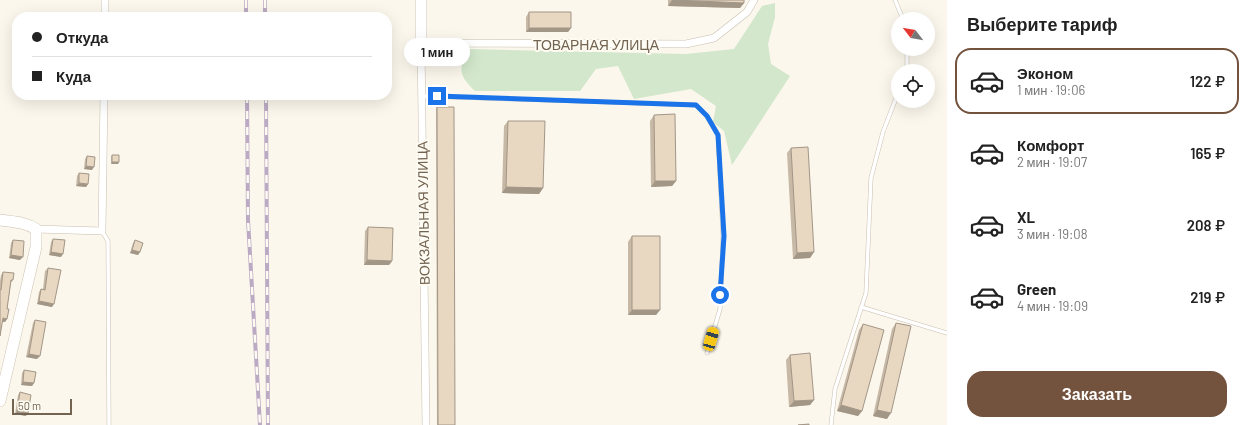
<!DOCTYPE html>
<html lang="ru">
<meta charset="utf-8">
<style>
body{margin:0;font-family:Barlow,sans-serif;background:#f2f2f2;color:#222;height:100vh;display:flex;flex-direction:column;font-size:15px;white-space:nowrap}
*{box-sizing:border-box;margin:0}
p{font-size:13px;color:#767676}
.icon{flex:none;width:22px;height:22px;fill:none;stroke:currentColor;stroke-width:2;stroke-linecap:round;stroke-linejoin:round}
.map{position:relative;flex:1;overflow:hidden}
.sheet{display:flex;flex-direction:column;background:#fff;width:300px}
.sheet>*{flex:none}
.top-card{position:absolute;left:12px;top:12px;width:380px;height:88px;border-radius:16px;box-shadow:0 4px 16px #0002;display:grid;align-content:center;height:88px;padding:0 20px;background:#fff}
.needle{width:26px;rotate:301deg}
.buttons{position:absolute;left:891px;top:12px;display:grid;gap:8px}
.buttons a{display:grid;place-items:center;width:44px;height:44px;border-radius:50%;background:#fff;box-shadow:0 4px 16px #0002;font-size:20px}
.scale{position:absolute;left:12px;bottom:10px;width:60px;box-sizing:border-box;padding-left:4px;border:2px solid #736351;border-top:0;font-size:11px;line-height:14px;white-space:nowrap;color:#736351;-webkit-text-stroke:3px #fdfbf2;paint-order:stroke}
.end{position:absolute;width:18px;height:18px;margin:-9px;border:5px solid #1a73e8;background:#fff;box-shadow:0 0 0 2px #fff}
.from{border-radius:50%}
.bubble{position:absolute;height:28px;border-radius:14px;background:#fff;box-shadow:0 4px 16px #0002;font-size:13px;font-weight:600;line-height:28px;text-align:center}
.car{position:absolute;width:12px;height:24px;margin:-12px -6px;border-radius:5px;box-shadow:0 0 3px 1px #0007;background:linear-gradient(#f5c518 24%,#345 0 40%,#f5c518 0 76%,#345 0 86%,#f5c518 0)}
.top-card b{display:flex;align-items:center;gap:14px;height:38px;font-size:15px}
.top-card b+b{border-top:1px solid #e0e0e0}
.top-card i{width:10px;height:10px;background:#222}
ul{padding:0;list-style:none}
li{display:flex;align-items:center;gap:12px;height:66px;margin:0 8px 6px;padding:0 12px;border:2px solid transparent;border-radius:16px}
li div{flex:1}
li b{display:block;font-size:15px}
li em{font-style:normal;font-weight:600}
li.on{border-color:#73523e}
li>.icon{width:36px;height:36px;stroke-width:1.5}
h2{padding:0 20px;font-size:18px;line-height:48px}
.primary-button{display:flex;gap:8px;margin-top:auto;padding:8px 20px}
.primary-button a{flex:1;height:46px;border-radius:16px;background:#73523e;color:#fff;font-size:16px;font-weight:600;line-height:46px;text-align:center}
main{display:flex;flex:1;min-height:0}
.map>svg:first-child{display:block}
.green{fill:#d2e7cb}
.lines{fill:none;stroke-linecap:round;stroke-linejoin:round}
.lane-casing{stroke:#c9bfaf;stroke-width:4.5}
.street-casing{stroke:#c9bfaf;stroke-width:8}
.secondary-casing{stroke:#ccc0ae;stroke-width:12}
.lane{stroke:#fff;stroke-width:3.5}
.street{stroke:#fff;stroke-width:7}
.secondary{stroke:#fff;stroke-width:11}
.rail-casing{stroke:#bcaac4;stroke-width:4}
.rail{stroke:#fdfbf2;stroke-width:2.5;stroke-dasharray:8;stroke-linecap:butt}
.wall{fill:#c8b9a6}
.shaded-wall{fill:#a29687}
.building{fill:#e8d7c1;stroke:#a29687}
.route{stroke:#1a73e8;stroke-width:5}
.labels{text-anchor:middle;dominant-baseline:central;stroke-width:4;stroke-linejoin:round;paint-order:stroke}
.street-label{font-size:14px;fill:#736351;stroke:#fdfbf2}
</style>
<main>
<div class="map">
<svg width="947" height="425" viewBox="0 0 947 425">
<rect width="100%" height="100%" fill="#fbf7ec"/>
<path class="green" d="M 775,3 L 775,17 L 768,44 L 771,64 L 790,76 L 732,165 L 724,131 L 713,122 L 716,106 L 691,89 L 634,99 L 618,66 L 596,69 L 580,91 L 475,91 C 459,76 457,68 470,49 L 686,54 L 734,49 L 762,6 Z"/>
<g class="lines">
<defs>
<path id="lane" d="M 895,0 L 903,19
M 907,71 L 907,49
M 421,96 L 696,105 L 707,116 L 718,135 L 723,236 L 720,309 L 707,353
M 102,231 L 108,241 L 109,425
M 861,307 L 947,333
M 831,425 L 835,389 L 866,293 L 871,178 L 883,132 L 898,93"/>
<path id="street" d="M 105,17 L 105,0
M 36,229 L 102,231 L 104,95
M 426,425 L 421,43 L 686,44 L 714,38 L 747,12 L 754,0"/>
<path id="secondary" d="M 421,0 L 421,43
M 0,220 C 13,222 25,222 36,229 L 36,247 L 0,401"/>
</defs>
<use href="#lane" class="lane-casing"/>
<use href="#street" class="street-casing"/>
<use href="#secondary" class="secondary-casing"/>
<use href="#lane" class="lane"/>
<use href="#street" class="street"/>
<use href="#secondary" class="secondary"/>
<defs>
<path id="rail" d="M 246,0 L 246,17
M 265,0 L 265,17
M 247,95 L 248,220 L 260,425
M 266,95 L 268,425"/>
</defs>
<use href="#rail" class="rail-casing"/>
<use href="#rail" class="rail"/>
</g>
<path class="wall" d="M 668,0 L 744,0 L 744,3 L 740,8 L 668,6 Z
M 529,12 L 571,28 L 568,32 L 526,32 L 526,17 Z
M 437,107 L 455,425 L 437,425 L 436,108 Z
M 654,115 L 676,181 L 672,186 L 651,187 L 650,121 Z
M 508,121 L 543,188 L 539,194 L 502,193 L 504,126 Z
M 791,148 L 814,252 L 810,258 L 793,259 L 787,153 Z
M 112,155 L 119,162 L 118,164 L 111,164 L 111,157 Z
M 87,156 L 92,170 L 84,169 L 85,159 Z
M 79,173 L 88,184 L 86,187 L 76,186 L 77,176 Z
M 368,227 L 392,261 L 389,265 L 364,265 L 365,231 Z
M 632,236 L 660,310 L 656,315 L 628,315 L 628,242 Z
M 53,239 L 61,257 L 49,255 L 51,242 Z
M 13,240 L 20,260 L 9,258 L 11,243 Z
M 135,240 L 140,252 L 138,255 L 130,253 L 133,243 Z
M 48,268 L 52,307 L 37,304 L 39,292 L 41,289 L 43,289 L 45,271 Z
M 3,272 L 13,280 L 11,283 L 7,309 L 7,319 L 5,322 L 2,322 L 0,336 L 0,281 L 1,275 Z
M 35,320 L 37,359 L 26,357 L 33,323 Z
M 896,323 L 887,419 L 873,416 L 892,329 Z
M 863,324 L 862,411 L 858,416 L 837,411 L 859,330 Z
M 790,355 L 814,400 L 810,405 L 789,407 L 786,360 Z
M 24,370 L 34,383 L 32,386 L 21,385 L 22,373 Z
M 20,392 L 26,416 L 15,414 L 18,395 Z"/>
<path class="shaded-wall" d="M 672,0 L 744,3 L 740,8 L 668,6 Z
M 529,28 L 571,28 L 568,32 L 526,32 Z
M 112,162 L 119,162 L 118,164 L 111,164 Z
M 86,166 L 94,167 L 92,170 L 84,169 Z
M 655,181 L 676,181 L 672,186 L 651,187 Z
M 79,183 L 88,184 L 86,187 L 76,186 Z
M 506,187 L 543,188 L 539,194 L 502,193 Z
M 132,250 L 140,252 L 138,255 L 130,253 Z
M 51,252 L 63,254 L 61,257 L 49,255 Z
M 814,252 L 810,258 L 793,259 L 797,253 Z
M 11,255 L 23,257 L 20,260 L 9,258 Z
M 367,260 L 392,261 L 389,265 L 364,265 Z
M 39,301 L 54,304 L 52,307 L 37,304 Z
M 632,310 L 660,310 L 656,315 L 628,315 Z
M 3,318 L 7,319 L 5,322 L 1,321 Z
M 29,354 L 40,356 L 37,359 L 26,357 Z
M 23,382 L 34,383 L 32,386 L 21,385 Z
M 814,400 L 810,405 L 789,407 L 794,401 Z
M 841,405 L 862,411 L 858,416 L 837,411 Z
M 877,410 L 891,413 L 887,419 L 873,416 Z
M 17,411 L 28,413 L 26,416 L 15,414 Z"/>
<path class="building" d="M 673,0 L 744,0 L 744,3 Z
M 529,12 L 571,12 L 571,28 L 529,28 Z
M 437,107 L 454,107 L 455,425 L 438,425 Z
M 675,114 L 676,181 L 655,181 L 654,115 Z
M 508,121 L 545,121 L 543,188 L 506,187 Z
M 808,147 L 814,252 L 797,253 L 791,148 Z
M 112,155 L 119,155 L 119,162 L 112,162 Z
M 87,156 L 95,157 L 94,167 L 86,166 Z
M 79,173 L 89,174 L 88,184 L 79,183 Z
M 368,227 L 393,228 L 392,261 L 367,260 Z
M 632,236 L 660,236 L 660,310 L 632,310 Z
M 53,239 L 65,240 L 63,254 L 51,252 Z
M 13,240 L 24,241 L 23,257 L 11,255 Z
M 135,240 L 143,243 L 140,252 L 132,250 Z
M 48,268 L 61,270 L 54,304 L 39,301 L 41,289 L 45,290 Z
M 3,272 L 14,273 L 13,280 L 11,280 L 7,309 L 9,309 L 7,319 L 3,318 L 0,336 L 0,290 L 1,290 Z
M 35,320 L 46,322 L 40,356 L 29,354 Z
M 896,323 L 911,326 L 891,413 L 877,410 Z
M 863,324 L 884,330 L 862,411 L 841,405 Z
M 810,353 L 814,400 L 794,401 L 790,355 Z
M 24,370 L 36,372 L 34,383 L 23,382 Z
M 20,392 L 31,395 L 28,413 L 17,411 Z
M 809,424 L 809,425 L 798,425 Z"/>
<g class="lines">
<path class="route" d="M 437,96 L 696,105 L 707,116 L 718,135 L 724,236 L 720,295"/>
</g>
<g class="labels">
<g class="street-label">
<text x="596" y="44">ТОВАРНАЯ УЛИЦА</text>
<text transform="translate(423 213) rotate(-91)">ВОКЗАЛЬНАЯ УЛИЦА</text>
</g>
</g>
</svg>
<div class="buttons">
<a><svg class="needle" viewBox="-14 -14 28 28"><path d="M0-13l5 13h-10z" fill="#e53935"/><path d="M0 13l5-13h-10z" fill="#767676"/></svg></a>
<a><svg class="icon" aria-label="locate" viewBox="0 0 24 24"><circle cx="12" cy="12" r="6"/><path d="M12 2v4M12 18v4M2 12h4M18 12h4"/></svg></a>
</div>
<div class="scale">50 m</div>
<i class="end from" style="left:720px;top:295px"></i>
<i class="end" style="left:437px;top:96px"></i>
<div class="bubble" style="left:404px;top:38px;width:66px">1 мин</div>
<i class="car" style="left:711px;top:339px;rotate:16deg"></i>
<div class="top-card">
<b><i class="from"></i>Откуда</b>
<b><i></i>Куда</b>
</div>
</div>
<section class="sheet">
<h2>Выберите тариф</h2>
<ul>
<li class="on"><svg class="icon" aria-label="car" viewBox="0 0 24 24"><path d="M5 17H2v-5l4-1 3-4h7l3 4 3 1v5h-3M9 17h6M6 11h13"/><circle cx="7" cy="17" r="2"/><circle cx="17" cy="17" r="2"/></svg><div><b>Эконом</b><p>1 мин · 19:06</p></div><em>122 ₽</em></li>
<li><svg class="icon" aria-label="car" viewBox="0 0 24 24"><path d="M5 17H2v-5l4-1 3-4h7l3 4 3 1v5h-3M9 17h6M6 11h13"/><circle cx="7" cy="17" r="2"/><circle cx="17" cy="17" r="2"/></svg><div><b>Комфорт</b><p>2 мин · 19:07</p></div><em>165 ₽</em></li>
<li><svg class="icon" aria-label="car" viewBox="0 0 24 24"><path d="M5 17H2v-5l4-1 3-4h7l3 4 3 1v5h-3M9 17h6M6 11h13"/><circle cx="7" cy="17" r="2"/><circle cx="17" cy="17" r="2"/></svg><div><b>XL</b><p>3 мин · 19:08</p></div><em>208 ₽</em></li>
<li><svg class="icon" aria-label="car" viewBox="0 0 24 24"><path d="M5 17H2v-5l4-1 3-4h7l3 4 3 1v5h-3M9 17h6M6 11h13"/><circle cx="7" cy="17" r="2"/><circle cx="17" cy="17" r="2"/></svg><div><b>Green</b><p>4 мин · 19:09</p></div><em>219 ₽</em></li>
</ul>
<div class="primary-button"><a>Заказать</a></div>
</section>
</main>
